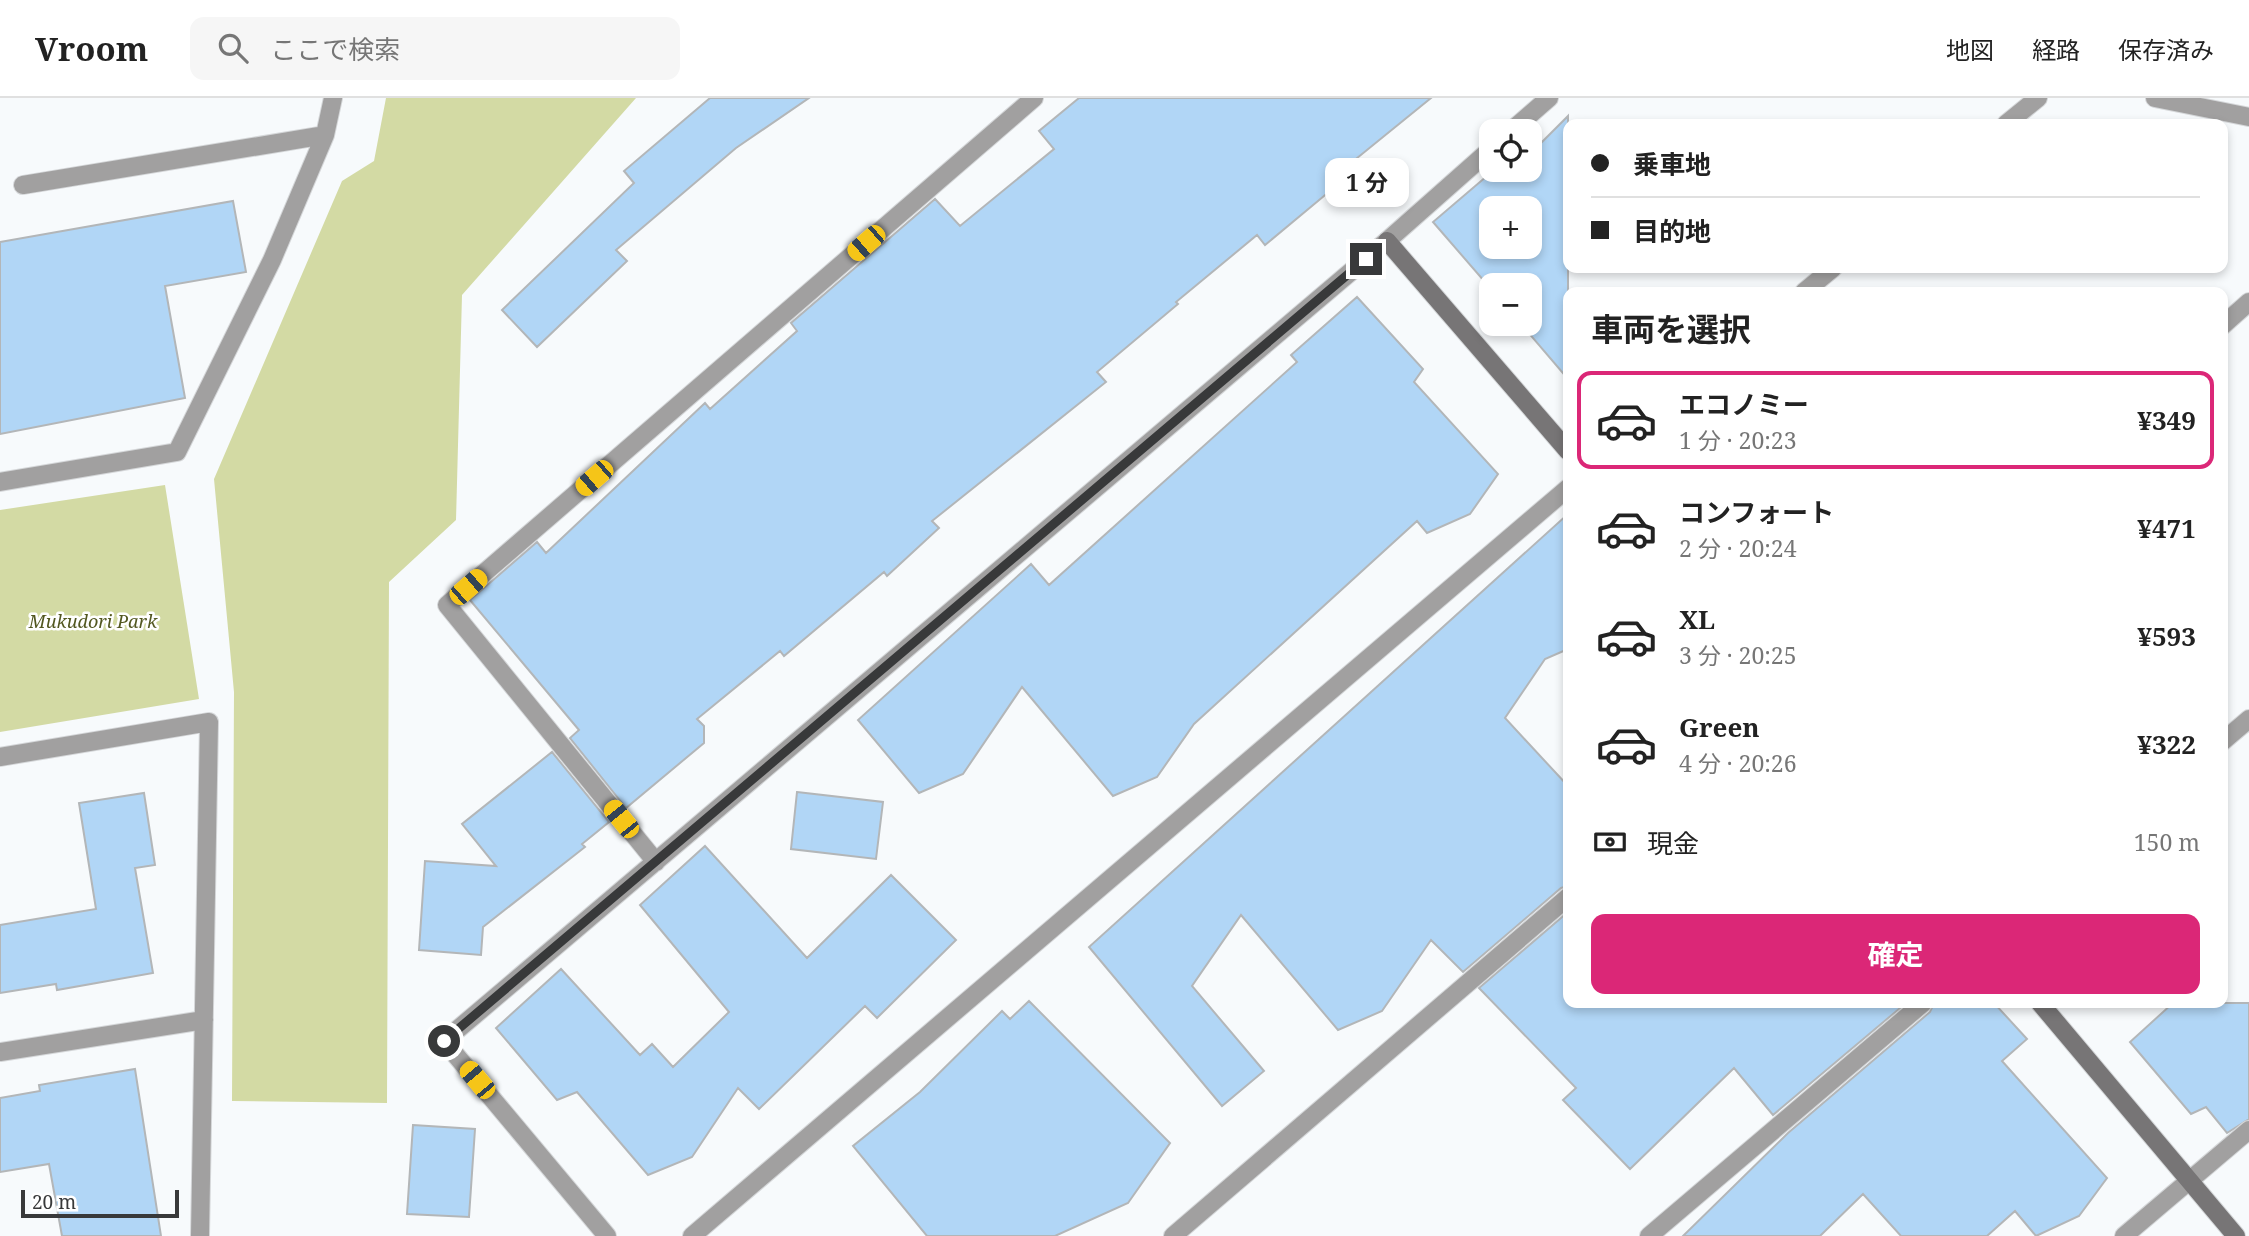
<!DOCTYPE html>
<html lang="ja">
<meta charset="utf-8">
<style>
body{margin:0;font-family:"Noto Serif","Noto Sans JP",serif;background:#f6f6f6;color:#222;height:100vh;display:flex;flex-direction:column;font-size:26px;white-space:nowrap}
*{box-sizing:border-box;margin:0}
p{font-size:23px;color:#767676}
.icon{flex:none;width:38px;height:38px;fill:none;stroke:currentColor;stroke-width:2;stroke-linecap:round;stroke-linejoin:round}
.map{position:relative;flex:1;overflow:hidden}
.details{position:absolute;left:1563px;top:189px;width:665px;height:721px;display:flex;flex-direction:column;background:#fff;border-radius:14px;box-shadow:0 4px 10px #0003}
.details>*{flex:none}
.banner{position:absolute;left:1563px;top:21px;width:665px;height:154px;border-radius:14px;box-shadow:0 4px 10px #0003;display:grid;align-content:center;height:154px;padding:0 28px;background:#fff}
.buttons{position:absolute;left:1479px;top:21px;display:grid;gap:14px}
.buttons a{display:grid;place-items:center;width:63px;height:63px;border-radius:14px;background:#fff;box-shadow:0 4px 10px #0003;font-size:35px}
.scale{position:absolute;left:21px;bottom:18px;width:158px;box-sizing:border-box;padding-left:7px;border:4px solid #38393a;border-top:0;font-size:19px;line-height:24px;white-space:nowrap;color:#38393a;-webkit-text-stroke:5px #fff;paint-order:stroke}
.end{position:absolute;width:32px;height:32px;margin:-16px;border:9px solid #38393a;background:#fff;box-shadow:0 0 0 4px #fff}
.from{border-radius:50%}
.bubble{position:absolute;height:49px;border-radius:14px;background:#fff;box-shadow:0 4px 10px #0003;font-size:23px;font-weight:700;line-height:49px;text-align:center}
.car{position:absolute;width:21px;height:42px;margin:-21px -10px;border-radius:9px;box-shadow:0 0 5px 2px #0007;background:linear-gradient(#f5c518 24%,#345 0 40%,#f5c518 0 76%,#345 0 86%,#f5c518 0)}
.banner b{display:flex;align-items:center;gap:24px;height:66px;font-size:26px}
.banner b+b{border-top:2px solid #e0e0e0}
.banner i{width:18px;height:18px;background:#222}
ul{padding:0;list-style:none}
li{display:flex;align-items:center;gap:21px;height:98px;margin:0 14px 10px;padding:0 14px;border:4px solid transparent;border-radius:14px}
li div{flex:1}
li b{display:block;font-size:26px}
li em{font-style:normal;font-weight:700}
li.current{border-color:#db2777}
li>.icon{width:63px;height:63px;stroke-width:1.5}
h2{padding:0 28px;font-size:32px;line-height:84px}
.pay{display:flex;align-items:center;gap:18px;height:77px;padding:0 28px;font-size:26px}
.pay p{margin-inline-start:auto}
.button{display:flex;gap:14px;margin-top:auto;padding:14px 28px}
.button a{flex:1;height:80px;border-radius:14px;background:#db2777;color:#fff;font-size:28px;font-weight:700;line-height:80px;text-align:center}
header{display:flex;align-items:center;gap:42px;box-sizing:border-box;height:98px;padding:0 35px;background:#fff;border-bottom:2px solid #e0e0e0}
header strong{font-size:33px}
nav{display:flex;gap:38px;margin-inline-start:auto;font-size:24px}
.search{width:490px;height:63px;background:#f6f6f6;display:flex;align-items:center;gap:18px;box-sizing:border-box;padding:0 24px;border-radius:14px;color:#767676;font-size:26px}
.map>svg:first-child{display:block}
.green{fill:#d3daa4}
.building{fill:#b1d6f6;stroke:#b3b6b8;stroke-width:2;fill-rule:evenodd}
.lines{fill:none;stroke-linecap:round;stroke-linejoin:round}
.street-casing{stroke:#d5d7d9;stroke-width:20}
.secondary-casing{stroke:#d5d7d9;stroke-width:20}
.street{stroke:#a1a0a0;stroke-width:18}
.secondary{stroke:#777576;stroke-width:18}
.route{stroke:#38393a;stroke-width:9}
.labels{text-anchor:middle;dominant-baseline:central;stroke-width:5;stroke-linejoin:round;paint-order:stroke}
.park-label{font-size:18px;font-style:italic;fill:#525720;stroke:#fff}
</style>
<header>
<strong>Vroom</strong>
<div class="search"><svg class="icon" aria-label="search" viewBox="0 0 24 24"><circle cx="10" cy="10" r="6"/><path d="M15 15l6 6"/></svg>ここで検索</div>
<nav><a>地図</a><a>経路</a><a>保存済み</a></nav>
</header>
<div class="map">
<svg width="2249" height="1138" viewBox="0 0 2249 1138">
<rect width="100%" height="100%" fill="#f7fafc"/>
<path class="green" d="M 386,0 L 636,0 L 462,197 L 456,422 L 389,484 L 387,1005 L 232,1003 L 234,594 L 214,381 L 342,83 L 374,63 Z
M 165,387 L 199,601 L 0,634 L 0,412 Z"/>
<path class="building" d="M 710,0 L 809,0 L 736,50 L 616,152 L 627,163 L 537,249 L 502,212 L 634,85 L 624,73 Z
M 1079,0 L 1431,0 L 1330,82 L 1336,88 L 1265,147 L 1257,137 L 1176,204 L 1178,206 L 1097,274 L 1106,284 L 932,423 L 939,430 L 887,478 L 884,474 L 784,558 L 780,553 L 697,621 L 704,628 L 704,645 L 626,710 L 570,640 L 579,632 L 470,502 L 537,444 L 546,455 L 705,305 L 710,311 L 797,233 L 791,225 L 935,101 L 960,128 L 1054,51 L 1039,33 Z
M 1568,18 L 1568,281 L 1521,226 L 1530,226 L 1530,187 L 1491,187 L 1491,191 L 1433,124 L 1494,72 L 1530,72 L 1530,56 ZM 1491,110 L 1530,110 L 1530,149 L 1491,149 Z
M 233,103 L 246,174 L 165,188 L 185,300 L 0,336 L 0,144 Z
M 1357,199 L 1423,271 L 1414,284 L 1498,376 L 1470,416 L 1427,435 L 1417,423 L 1194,626 L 1157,679 L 1113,698 L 1022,589 L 963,676 L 919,695 L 858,622 L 1031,466 L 1049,487 L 1297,264 L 1291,257 Z
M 1568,416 L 1568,551 L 1545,561 L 1505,620 L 1568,688 L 1568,788 L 1561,790 L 1463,874 L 1431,842 L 1382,913 L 1338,932 L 1241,817 L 1192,888 L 1264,973 L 1222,1008 L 1089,849 Z
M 552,654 L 609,724 L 582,746 L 585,749 L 483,829 L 481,857 L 419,852 L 425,763 L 496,768 L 462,726 Z
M 797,694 L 883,704 L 876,761 L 791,751 Z
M 144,695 L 155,767 L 135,770 L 153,875 L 57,892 L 56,886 L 0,895 L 0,827 L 96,811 L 79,705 Z
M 705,748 L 807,860 L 891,777 L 956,842 L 877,920 L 865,908 L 759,1011 L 738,990 L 692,1059 L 648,1077 L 577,994 L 557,1002 L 496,930 L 561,871 L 640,957 L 652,946 L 673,969 L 729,914 L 640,807 Z
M 1568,814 L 1568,905 L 1906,905 L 1773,1017 L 1734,970 L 1630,1071 L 1563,1002 L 1576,990 L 1479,890 Z
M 1029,903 L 1170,1045 L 1128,1105 L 1055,1138 L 927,1138 L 853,1048 L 920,994 L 1002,913 L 1010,921 Z
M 1934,905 L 1994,905 L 2027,941 L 2002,963 L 2107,1080 L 2079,1118 L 2036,1138 L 2015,1113 L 1987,1138 L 1901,1138 L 1863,1096 L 1820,1138 L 1683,1138 L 1788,1035 L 1930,914 Z
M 2173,905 L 2249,905 L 2249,1021 L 2227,1035 L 2206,1009 L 2191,1016 L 2130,944 Z
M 135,971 L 161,1138 L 62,1138 L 49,1066 L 0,1074 L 0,1000 L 40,993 L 39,987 Z
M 413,1027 L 475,1031 L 469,1119 L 407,1116 Z"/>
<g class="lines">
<defs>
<path id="street" d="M 2155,0 L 2249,19
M 2006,26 L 2038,0
M 1511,33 L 1549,0
M 23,87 L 325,37
M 1804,194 L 1833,170
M 2222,228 L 2249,204
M 0,384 L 177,354 L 272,162 L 325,37 L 333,0
M 2222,644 L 2249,621
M 0,659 L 209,624 L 200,1138
M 656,764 L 447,507 L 1034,0
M 0,954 L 204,922
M 607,1138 L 444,943 L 1387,143 L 1491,51
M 692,1138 L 1568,390
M 1173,1138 L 1568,799
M 1649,1138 L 1923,905
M 2124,1138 L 2249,1032"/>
<path id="secondary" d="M 1387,143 L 1568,353
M 2040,905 L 2236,1138"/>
</defs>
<use href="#street" class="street-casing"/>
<use href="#secondary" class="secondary-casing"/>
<use href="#street" class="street"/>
<use href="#secondary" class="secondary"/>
</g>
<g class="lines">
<path class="route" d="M 444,943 L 1366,161"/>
</g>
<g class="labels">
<g class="park-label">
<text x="93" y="523">Mukudori Park</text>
</g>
</g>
</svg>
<div class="buttons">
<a><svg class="icon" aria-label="locate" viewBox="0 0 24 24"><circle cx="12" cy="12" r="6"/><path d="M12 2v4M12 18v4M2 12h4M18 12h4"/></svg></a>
<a>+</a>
<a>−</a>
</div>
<div class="scale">20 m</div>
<i class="end from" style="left:444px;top:943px"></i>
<i class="end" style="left:1366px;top:161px"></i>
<div class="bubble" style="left:1325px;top:60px;width:84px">1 分</div>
<i class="car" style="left:866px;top:145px;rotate:229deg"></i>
<i class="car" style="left:594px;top:380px;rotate:229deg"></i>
<i class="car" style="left:468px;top:489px;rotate:49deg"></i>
<i class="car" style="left:621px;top:721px;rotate:321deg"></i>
<i class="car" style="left:477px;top:982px;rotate:320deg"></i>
<div class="banner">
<b><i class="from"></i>乗車地</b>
<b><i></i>目的地</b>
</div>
<section class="details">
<h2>車両を選択</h2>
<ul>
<li class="current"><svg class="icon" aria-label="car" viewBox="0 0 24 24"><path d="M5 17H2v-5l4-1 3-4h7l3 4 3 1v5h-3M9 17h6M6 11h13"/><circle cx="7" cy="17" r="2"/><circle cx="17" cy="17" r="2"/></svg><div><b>エコノミー</b><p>1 分 · 20:23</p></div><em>¥349</em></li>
<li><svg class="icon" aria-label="car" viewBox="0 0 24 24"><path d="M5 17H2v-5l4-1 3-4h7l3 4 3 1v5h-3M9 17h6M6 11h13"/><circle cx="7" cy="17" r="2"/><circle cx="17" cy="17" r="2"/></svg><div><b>コンフォート</b><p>2 分 · 20:24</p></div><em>¥471</em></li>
<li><svg class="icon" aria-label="car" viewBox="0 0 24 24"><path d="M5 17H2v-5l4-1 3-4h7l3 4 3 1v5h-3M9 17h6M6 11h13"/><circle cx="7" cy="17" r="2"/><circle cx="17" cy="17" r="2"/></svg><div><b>XL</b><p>3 分 · 20:25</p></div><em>¥593</em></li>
<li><svg class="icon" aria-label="car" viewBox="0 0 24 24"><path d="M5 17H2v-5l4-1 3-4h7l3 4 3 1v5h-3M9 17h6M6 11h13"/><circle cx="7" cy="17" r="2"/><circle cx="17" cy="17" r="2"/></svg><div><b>Green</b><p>4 分 · 20:26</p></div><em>¥322</em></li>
</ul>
<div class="pay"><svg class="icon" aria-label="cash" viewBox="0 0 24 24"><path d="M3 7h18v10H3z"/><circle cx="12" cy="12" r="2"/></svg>現金<p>150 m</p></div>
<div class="button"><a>確定</a></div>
</section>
</div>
